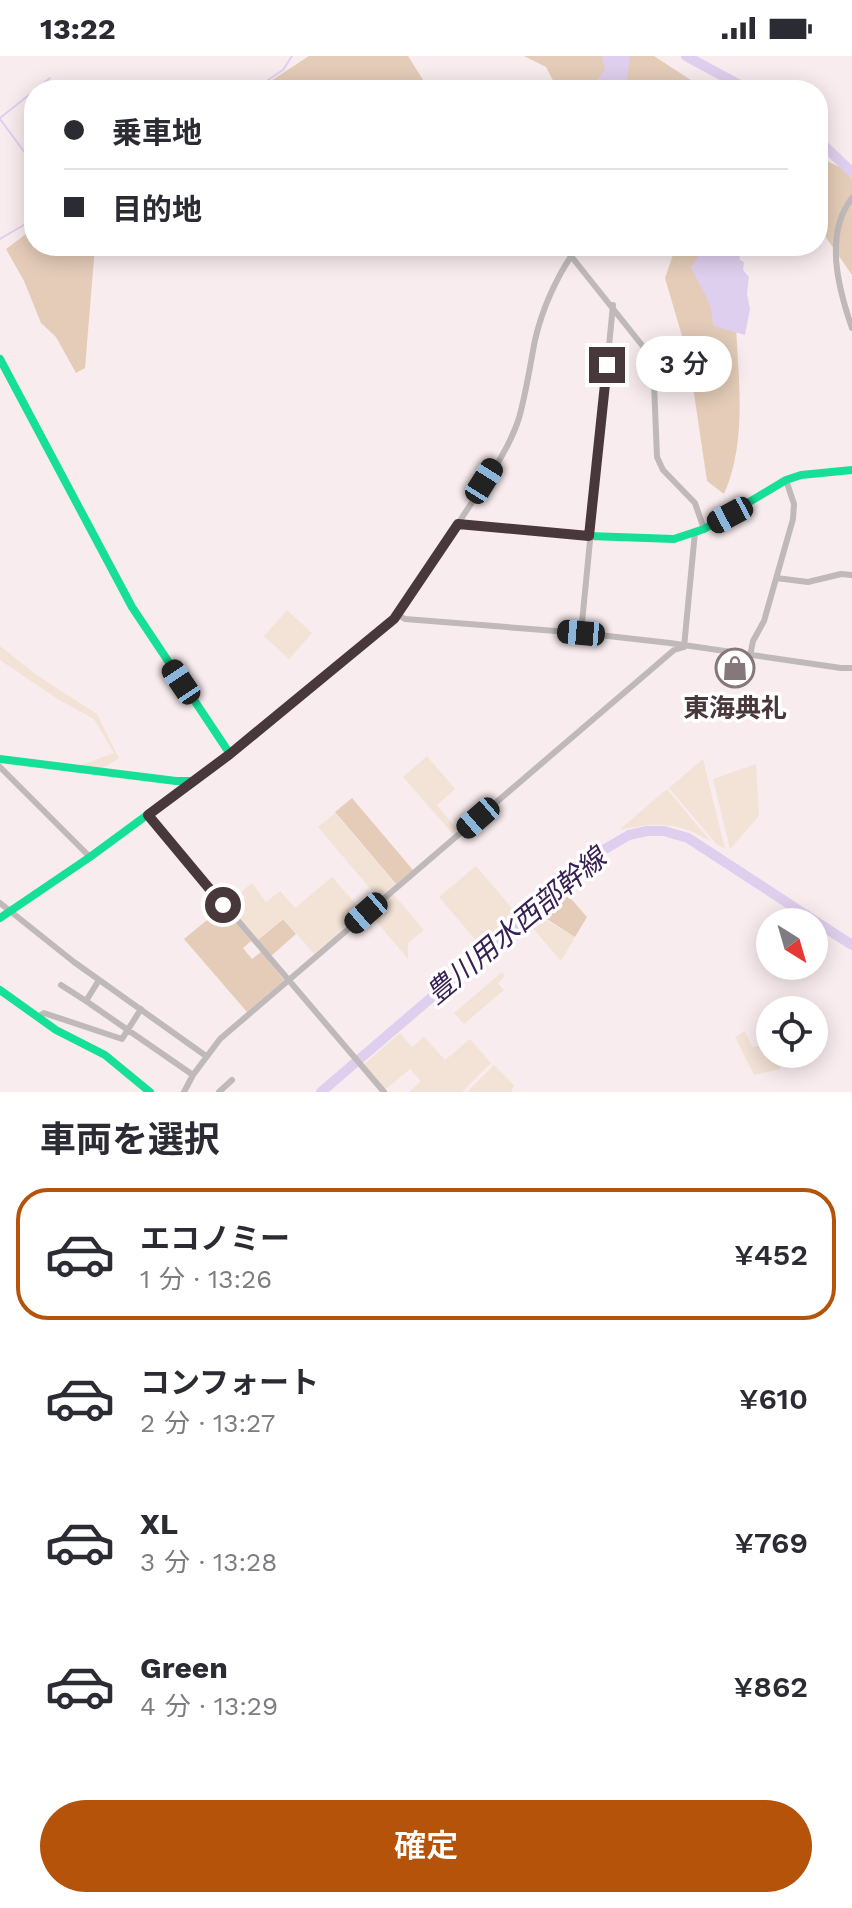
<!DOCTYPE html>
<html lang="ja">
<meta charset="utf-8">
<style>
body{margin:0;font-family:"Work Sans","Noto Sans JP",sans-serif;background:#f2f2f3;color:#2b2b33;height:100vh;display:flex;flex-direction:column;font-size:30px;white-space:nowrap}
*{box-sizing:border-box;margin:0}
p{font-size:26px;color:#7c7c81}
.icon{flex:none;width:44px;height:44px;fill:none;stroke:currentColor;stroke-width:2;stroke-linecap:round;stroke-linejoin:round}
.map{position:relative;height:1036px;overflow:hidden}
.details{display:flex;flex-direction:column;background:#fff;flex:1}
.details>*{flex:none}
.banner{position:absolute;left:24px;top:24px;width:804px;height:176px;border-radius:32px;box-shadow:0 4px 20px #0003;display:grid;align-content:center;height:176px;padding:0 40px;background:#fff}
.needle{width:52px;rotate:143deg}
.controls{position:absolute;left:756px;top:852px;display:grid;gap:16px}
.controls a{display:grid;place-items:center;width:72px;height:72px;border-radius:50%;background:#fff;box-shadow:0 4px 20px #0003;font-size:40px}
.end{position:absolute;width:36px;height:36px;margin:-18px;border:10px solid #48383b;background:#fff;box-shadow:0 0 0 4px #fff}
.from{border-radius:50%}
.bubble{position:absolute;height:56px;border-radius:28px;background:#fff;box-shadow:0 4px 20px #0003;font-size:26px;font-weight:600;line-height:56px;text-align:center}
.car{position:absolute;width:24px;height:48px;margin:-24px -12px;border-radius:10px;box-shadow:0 0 6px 2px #0007;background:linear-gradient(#222 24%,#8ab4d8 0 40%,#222 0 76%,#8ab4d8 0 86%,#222 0)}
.banner b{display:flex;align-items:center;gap:28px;height:76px;font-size:30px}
.banner b+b{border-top:2px solid #e1e1e2}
.banner i{width:20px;height:20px;background:#2b2b33}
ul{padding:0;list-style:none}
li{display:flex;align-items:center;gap:24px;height:132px;margin:0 16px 12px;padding:0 24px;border:4px solid transparent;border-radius:32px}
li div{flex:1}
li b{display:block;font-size:30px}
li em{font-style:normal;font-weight:600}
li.current{border-color:#b45309}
li>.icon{width:72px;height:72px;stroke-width:1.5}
h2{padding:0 40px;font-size:36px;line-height:96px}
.primary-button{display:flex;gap:16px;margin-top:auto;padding:16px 40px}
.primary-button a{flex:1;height:92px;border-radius:48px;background:#b45309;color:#fff;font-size:32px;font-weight:600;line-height:92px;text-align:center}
.status{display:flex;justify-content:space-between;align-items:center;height:56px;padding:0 40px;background:#fff;direction:ltr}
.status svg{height:22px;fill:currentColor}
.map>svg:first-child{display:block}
.green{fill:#f3e2d6}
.forest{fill:#e4ccb8}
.water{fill:#dfcfee}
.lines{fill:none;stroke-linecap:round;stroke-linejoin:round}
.stream{stroke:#dfcfee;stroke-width:2}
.river{stroke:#dfcfee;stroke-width:10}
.street{stroke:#bfb9ba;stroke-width:6}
.fast{stroke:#16e098;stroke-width:8}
.route{stroke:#48383b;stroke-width:10}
.labels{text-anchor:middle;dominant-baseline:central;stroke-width:7;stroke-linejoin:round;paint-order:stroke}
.poi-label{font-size:26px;font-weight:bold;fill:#48383b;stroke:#fff}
.water-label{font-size:28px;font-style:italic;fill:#392054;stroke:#fff}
</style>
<div class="status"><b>13:22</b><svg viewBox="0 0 49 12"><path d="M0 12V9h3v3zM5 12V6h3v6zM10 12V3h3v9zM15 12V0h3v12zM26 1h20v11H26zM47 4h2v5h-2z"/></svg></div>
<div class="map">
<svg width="852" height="1036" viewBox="0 0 852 1036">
<rect width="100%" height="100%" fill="#f9ecee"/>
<path class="green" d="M 287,554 L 312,577 L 289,603 L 264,580 Z
M 0,590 L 38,620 L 97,658 L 119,702 L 103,712 L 81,709 L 114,697 L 94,663 L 59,644 L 0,604 Z
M 427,700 L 455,733 L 437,749 L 457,773 L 476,757 L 477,759 L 454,779 L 403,721 Z
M 703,703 L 725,793 L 717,789 L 669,732 Z
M 756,708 L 759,760 L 730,793 L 713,723 Z
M 667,733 L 712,787 C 679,765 657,766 619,774 Z
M 335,757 L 396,829 L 379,843 L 318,771 Z
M 476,810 L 516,857 L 479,888 L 439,841 Z
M 332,821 L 363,856 L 314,898 L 283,862 L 257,885 L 226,849 L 252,827 L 266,846 L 280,835 L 295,852 Z
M 393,838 L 424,874 L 408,887 L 408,903 L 370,858 Z
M 541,861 L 575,881 L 561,905 L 531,870 Z
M 502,916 L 505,920 L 498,927 L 504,934 L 464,968 L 454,957 Z
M 745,975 L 752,991 L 770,988 L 770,998 L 777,998 L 780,1013 L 754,1019 L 735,981 Z
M 400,977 L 412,991 L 424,981 L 445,1004 L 470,983 L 491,1007 L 462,1036 L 409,1036 L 421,1025 L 410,1013 L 385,1034 L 363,1009 Z
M 494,1009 L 514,1029 L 511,1036 L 467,1036 Z"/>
<path class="forest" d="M 309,0 L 408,0 L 425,27 L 413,34 L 257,34 Z
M 524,0 L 654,0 L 706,34 L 558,34 L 546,11 Z
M 818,101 L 848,115 L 852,123 L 852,219 L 818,170 Z
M 34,172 L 34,190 L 95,190 L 85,312 L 76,317 L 56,281 L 41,267 L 24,225 L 6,193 Z
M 676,190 L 738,190 C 736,209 734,228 735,246 C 736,309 750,379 724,438 L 707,425 L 689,304 L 665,222 Z
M 352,742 L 413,814 L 396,828 L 335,756 Z
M 567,838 L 587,861 L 575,881 L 542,860 Z
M 223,851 L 251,885 L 243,892 L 252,903 L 261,896 L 284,924 L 247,956 L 184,883 Z
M 283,863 L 296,878 L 270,901 L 257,885 Z"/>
<path class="water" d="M 602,0 L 630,0 L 627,23 L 617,34 L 591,34 L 605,13 Z
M 696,190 L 738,190 L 740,204 L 744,206 L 743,214 L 749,221 L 747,238 L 750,253 L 745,279 L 713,270 C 713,245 701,234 691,211 L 698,201 Z"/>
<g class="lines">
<path class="stream" d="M 35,34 L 50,22
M 253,34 L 283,14 L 292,0
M 0,62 L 34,35
M 0,63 L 34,109
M 0,183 L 34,163"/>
<path class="river" d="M 686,0 L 749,34
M 818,84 L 852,116
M 321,1036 L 605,793 L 629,779 L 647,775 L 664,775 L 688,782 L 852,889"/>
<path class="street" d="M 852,142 C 824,178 838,232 852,272
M 571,200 L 653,303 L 657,401 L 663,414 L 695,447 L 704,473
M 458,468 C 478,435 507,400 519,362 C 526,337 530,310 535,284 C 543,250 558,218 578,190
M 776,522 L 808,526 L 841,518 L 852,519
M 398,559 L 405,563 L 581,577 L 670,587 L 841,612 L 852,612
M 581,577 L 613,249
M 684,591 L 695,476
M 750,600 L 753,585 L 764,565 L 793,463 L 794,448 L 786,424
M 0,711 L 90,801
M 148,759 L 384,1036
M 0,847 L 74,906 L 206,1000
M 99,924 L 86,945 L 193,1019
M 61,929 L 86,945
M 38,961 L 44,957 L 122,983 L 141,953
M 184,1036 L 193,1019 L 220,983 L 674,594 L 684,591
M 219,1036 L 232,1024"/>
<path class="fast" d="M 0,303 L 132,551 L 230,698
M 0,703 L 176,725 L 194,725
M 0,862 L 90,801 L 230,698 L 394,563 L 458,468 L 589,480 L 674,483 L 704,473 L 786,424 L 801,419 L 852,414
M 0,934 L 56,974 L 105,999 L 150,1036"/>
</g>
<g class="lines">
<path class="route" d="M 223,849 L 148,759 L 230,698 L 394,563 L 458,468 L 589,480 L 607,309"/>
</g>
<defs>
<symbol id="shop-ring" viewBox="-11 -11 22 22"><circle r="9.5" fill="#fff" stroke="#86777a" stroke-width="1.5"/><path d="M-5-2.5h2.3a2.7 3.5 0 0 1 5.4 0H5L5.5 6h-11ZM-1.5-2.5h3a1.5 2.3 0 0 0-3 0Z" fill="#86777a"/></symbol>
</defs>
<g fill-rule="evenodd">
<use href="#shop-ring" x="713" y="590" width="44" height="44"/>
</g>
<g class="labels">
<g class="poi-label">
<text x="735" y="652">東海典礼</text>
</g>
<g class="water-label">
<text transform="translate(516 870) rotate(-40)">豊川用水西部幹線</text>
</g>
</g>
</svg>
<div class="controls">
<a><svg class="needle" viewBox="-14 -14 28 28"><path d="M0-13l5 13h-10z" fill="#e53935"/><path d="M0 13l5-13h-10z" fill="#7c7c81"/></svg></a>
<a><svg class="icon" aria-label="locate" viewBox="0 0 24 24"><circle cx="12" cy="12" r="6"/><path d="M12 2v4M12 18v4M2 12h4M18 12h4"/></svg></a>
</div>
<i class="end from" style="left:223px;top:849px"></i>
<i class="end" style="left:607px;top:309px"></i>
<div class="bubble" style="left:636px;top:280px;width:96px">3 分</div>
<i class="car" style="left:484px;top:425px;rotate:32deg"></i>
<i class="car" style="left:730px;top:459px;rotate:242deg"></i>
<i class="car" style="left:581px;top:577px;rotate:275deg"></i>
<i class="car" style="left:181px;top:626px;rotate:326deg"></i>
<i class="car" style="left:478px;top:762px;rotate:229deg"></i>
<i class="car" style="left:366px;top:857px;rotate:229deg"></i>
<div class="banner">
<b><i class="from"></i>乗車地</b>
<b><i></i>目的地</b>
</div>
</div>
<section class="details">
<h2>車両を選択</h2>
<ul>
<li class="current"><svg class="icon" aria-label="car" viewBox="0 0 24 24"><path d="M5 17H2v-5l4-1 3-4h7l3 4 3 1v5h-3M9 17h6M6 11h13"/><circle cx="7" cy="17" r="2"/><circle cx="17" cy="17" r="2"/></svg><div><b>エコノミー</b><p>1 分 · 13:26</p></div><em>¥452</em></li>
<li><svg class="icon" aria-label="car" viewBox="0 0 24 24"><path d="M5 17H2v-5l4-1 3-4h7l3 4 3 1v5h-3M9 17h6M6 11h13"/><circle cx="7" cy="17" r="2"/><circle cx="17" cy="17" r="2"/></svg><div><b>コンフォート</b><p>2 分 · 13:27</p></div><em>¥610</em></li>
<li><svg class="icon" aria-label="car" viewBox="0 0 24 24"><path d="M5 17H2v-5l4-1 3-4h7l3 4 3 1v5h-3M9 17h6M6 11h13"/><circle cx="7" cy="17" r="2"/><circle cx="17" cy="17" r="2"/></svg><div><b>XL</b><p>3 分 · 13:28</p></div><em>¥769</em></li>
<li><svg class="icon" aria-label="car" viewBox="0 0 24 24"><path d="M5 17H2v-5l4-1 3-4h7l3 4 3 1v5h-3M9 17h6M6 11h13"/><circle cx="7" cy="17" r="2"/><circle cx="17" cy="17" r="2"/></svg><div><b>Green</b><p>4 分 · 13:29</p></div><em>¥862</em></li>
</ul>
<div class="primary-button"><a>確定</a></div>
</section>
